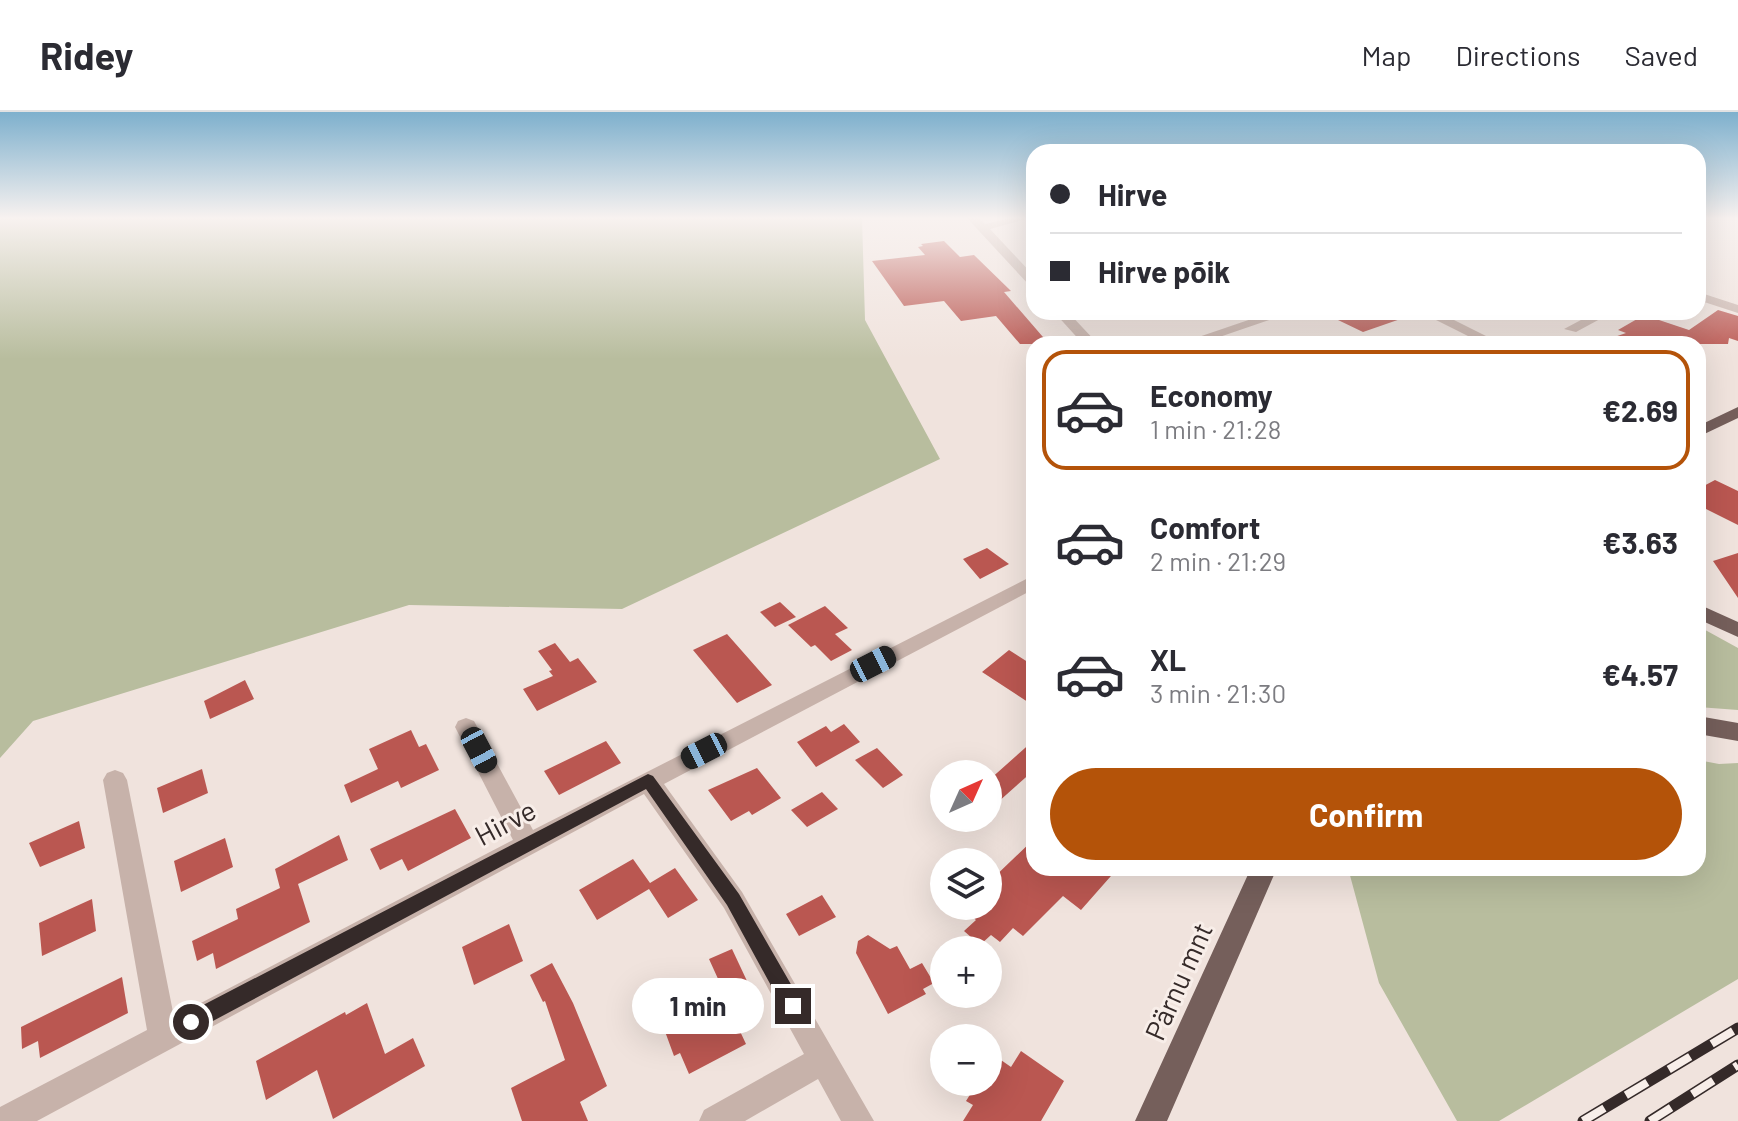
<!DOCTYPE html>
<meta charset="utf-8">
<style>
body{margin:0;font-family:Barlow,sans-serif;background:#f7f7f7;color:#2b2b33;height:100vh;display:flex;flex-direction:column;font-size:30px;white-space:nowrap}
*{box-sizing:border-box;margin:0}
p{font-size:26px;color:#7c7c81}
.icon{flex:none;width:44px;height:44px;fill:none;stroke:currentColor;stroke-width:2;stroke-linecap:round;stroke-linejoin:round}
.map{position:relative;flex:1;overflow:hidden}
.sheet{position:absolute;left:1026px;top:224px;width:680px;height:540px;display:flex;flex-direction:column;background:#fff;border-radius:24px;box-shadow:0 8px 32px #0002}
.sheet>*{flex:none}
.guide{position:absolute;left:1026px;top:32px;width:680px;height:176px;border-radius:24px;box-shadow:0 8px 32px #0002;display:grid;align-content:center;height:176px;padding:0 24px;background:#fff}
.needle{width:52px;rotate:45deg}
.tools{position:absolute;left:930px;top:648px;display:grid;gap:16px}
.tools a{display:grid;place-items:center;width:72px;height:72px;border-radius:50%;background:#fff;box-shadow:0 8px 32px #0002;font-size:40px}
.end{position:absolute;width:36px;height:36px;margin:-18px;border:10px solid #352a29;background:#fff;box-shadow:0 0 0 4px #fff}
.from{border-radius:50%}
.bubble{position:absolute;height:56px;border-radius:28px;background:#fff;box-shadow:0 8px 32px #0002;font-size:26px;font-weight:700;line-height:56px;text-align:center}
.car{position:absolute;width:24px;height:48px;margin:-24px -12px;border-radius:10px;box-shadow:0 0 6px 2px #0007;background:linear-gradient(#222 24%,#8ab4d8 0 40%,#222 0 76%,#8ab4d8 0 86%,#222 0)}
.guide b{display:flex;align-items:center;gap:28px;height:76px;font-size:30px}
.guide b+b{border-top:2px solid #e1e1e2}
.guide i{width:20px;height:20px;background:#2b2b33}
ul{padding:14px 0 0;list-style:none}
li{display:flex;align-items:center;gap:24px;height:120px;margin:0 16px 12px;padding:0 8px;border:4px solid transparent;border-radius:24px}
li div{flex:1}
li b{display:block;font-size:30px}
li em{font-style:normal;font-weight:700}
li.on{border-color:#b45309}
li>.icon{width:72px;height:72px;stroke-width:1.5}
.action{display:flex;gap:16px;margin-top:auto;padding:16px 24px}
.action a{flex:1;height:92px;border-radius:48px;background:#b45309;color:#fff;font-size:32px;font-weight:700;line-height:92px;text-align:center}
header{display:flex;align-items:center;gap:48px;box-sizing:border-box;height:112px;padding:0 40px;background:#fff;border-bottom:2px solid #e1e1e2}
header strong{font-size:38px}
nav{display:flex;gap:44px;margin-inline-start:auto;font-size:28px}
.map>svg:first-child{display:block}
.green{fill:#b8bd9e}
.building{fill:#ba5751}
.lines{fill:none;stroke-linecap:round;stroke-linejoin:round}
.minor{fill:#c7b2aa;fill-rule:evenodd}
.major{fill:#755f5b;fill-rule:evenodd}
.rail-casing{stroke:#352a29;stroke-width:11}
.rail{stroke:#f8eee9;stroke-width:8;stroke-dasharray:25;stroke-linecap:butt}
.route{fill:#352a29}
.labels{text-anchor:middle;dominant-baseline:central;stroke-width:6;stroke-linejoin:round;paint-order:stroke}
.near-street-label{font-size:28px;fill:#352a29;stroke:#f8eee9}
</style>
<header>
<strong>Ridey</strong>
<nav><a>Map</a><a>Directions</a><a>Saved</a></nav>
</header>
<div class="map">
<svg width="1738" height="1009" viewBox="0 0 1738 1009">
<rect width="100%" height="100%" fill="#f0e3dd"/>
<path class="green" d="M 0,106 L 862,106 L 865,208 L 940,347 L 622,497 L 409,493 L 33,609 L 0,646 Z
M 1698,514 L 1738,536 L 1738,598 L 1698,595 Z
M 1698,648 L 1719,652 L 1738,651 L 1738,867 L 1499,1009 L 1457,1009 L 1379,871 L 1348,756 L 1698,756 Z"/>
<path class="building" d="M 944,129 L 960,145 L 974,143 L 1011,179 L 1004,180 L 1049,232 L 1020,232 L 996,204 L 961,209 L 944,189 L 904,194 L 872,149 L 925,143 L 918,135 L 923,134 L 921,132 Z
M 1718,198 L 1738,204 L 1738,229 L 1729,226 L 1728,232 L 1604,232 L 1603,229 L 1626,221 L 1618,218 L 1644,203 L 1689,218 Z
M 1362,200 L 1411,200 L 1412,203 L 1363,220 L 1338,208 Z
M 1715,368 L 1738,379 L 1738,413 L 1698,393 L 1698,377 Z
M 987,436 L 1009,452 L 980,467 L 963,447 Z
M 1738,441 L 1738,486 L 1713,449 Z
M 780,490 L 796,505 L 775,515 L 760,500 Z
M 825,494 L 848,516 L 835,522 L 852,538 L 831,549 L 815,533 L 811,535 L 788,513 Z
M 727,522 L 772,573 L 737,591 L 693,538 Z
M 555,531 L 570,550 L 578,546 L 597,570 L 537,599 L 523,577 L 553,564 L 549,559 L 552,558 L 538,539 Z
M 1009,538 L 1034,554 L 1034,594 L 982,560 Z
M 245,568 L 254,587 L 210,607 L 204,589 Z
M 844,612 L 860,630 L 816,655 L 797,630 L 826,614 L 831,620 Z
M 411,618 L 419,635 L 426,632 L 439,658 L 401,676 L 398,669 L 351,691 L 344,673 L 378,657 L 369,637 Z
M 1034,628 L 1034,658 L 988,699 L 988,669 Z
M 606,629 L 621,651 L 559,683 L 544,659 Z
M 877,636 L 903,663 L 883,676 L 855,648 Z
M 757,656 L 781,686 L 752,703 L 749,699 L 731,709 L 708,678 Z
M 202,657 L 208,681 L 163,701 L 157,676 Z
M 822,680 L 838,697 L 807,715 L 791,698 Z
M 455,697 L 471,726 L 408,759 L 402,747 L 380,758 L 370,737 Z
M 79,709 L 85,736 L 40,755 L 29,731 Z
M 339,723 L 348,748 L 298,772 L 310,810 L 216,857 L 213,841 L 197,849 L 192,829 L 238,807 L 236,797 L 280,776 L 275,757 Z
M 225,726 L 233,755 L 181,780 L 174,749 Z
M 1034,727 L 1034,756 L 1118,756 L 1081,798 L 1063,784 L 1023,824 L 1013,816 L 1000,830 L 991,823 L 980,833 L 964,819 L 976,808 L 959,794 L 988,794 L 988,771 Z
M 633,747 L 650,771 L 675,756 L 698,788 L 668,806 L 649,777 L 597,808 L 579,778 Z
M 822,783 L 836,805 L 799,824 L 786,802 Z
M 92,787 L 96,819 L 42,844 L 39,811 Z
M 509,812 L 523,849 L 474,873 L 462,835 Z
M 868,823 L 890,837 L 897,834 L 910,857 L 922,851 L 934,871 L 923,877 L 926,882 L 888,902 L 856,841 L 858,829 Z
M 732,837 L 747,869 L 724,880 L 709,847 Z
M 552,851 L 573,891 L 607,974 L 580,990 L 588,1009 L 522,1009 L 511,976 L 565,948 L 545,889 L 543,890 L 530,863 Z
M 122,865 L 128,901 L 40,946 L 38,929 L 22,937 L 21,915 Z
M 723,883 L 746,932 L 689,962 L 680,941 L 674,944 L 663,914 Z
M 367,891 L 385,942 L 413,926 L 425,954 L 333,1007 L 317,958 L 266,988 L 256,949 L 345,900 L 346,903 Z
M 988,939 L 1011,955 L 1021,939 L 1064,969 L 1041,1009 L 963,1009 L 973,993 L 966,989 L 978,970 L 988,970 Z"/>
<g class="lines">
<path class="minor" d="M 967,106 L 979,106 L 985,112 L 1010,106 L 1030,106 L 990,117 L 1034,164 L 1034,175 L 1030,174 Z
M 1698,180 L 1738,193 L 1738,201 L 1698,188 Z
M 1054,200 L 1068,200 L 1098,232 L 1083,232 Z
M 1272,200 L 1292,200 L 1199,232 L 1178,232 Z
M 1420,200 L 1438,200 L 1502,232 L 1484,232 Z
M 1596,200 L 1613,200 L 1576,220 L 1564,217 Z
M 1034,463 L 1034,477 L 664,672 L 742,780 L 874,1009 L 841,1009 L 818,967 L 745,1009 L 699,1009 L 704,998 L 804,942 L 724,796 L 644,682 L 37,1009 L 0,1009 L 0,995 L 147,918 L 103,668 L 107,661 L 115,658 L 123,661 L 127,668 L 174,905 L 513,728 L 455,615 L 458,609 L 466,606 L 474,609 L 533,718 Z"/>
<path class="major" d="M 1738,295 L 1738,306 L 1698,325 L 1698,314 Z
M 1698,492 L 1738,510 L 1738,525 L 1698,507 Z
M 1698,604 L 1738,611 L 1738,629 L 1698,622 Z
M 1251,756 L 1277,756 L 1167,1009 L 1135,1009 Z"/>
<defs>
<path id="rail" d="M 1583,1009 L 1738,916
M 1650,1009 L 1738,953"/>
</defs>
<use href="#rail" class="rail-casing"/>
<use href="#rail" class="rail"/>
</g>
<linearGradient id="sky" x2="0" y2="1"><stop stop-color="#7eb0cd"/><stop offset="0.43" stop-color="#f8f2f0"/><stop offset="1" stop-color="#f8f2f0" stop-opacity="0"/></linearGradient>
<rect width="1738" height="247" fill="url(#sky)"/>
<path class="route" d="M 648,662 L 653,664 L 739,782 L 800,888 L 802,894 L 800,901 L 793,904 L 786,901 L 727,793 L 646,677 L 198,917 L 191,919 L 184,917 L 182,910 L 184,903 Z"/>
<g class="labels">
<g class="near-street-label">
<text transform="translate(505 710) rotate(-28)">Hirve</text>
<text transform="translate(1178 869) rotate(-66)">Pärnu mnt</text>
</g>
</g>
</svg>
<div class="tools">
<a><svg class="needle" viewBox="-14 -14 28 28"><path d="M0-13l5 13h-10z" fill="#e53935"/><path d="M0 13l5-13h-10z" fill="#7c7c81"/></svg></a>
<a><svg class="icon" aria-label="layers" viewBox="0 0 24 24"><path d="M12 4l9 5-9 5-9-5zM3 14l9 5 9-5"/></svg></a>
<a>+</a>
<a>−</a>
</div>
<i class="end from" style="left:191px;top:910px"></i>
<i class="end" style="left:793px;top:894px"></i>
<div class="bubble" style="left:632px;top:866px;width:132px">1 min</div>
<i class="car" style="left:873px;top:552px;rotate:63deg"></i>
<i class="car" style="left:479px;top:638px;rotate:152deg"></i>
<i class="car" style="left:704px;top:639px;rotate:243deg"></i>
<div class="guide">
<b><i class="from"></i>Hirve</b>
<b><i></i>Hirve põik</b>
</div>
<section class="sheet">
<ul>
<li class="on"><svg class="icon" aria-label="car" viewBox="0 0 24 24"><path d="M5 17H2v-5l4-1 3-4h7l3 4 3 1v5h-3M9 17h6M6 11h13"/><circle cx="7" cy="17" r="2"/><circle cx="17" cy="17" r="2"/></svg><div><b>Economy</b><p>1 min · 21:28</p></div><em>€2.69</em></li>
<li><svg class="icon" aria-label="car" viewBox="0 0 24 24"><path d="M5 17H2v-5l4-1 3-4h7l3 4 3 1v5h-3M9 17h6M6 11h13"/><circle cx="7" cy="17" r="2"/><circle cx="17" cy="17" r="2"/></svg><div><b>Comfort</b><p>2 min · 21:29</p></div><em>€3.63</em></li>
<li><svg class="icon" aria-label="car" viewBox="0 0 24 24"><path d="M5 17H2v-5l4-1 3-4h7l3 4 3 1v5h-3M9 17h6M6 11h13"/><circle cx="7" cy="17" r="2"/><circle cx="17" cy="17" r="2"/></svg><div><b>XL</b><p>3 min · 21:30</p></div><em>€4.57</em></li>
</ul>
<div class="action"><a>Confirm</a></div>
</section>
</div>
